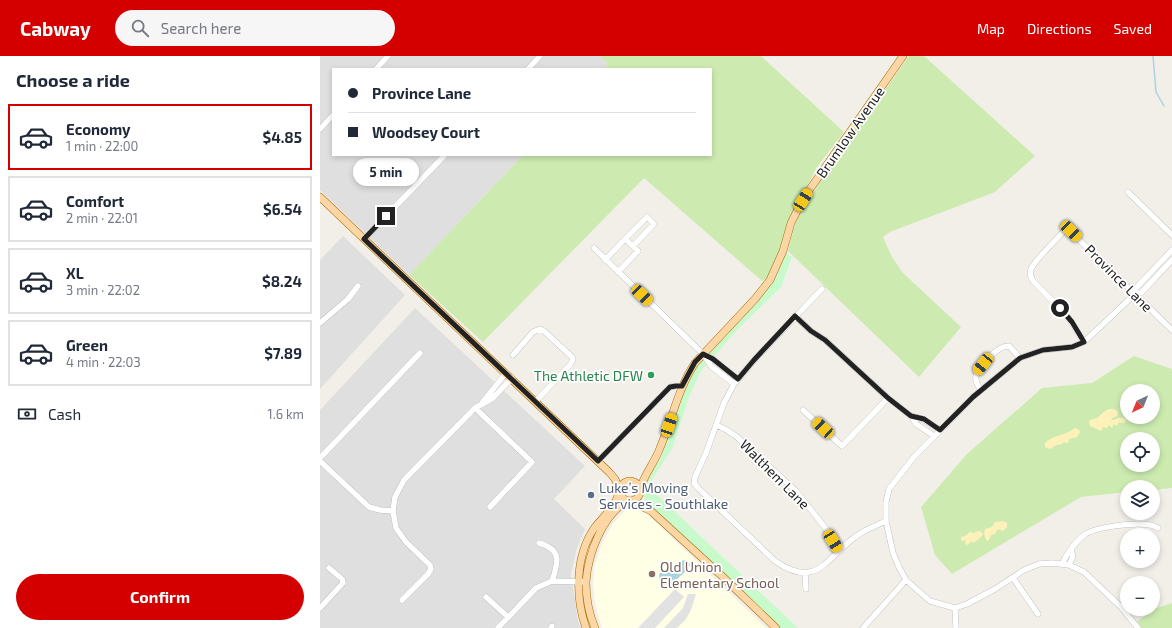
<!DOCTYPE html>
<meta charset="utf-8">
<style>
body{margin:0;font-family:"Exo 2",sans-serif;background:#f6f6f7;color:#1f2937;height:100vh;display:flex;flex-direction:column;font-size:15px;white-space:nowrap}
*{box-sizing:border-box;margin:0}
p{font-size:13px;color:#747a83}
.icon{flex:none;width:22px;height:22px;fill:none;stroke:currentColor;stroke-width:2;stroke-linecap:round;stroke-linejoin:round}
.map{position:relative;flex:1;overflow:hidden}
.panel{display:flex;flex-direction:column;background:#fff;width:320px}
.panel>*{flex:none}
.top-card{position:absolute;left:12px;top:12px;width:380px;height:88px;border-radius:0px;box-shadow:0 2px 6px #0003;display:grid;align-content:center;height:88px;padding:0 16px;background:#fff}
.needle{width:26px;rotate:223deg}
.fabs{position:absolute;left:800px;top:328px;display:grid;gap:8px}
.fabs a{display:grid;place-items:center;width:40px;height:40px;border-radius:50%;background:#fff;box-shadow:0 2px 6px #0003;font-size:20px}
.end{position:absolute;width:18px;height:18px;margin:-9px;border:5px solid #222;background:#fff;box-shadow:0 0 0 2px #fff}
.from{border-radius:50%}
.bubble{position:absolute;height:28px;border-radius:14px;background:#fff;box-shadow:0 2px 6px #0003;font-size:13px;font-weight:700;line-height:28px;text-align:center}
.car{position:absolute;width:12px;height:24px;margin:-12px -6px;border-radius:5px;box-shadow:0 0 3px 1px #0007;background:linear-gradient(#f5c518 24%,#345 0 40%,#f5c518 0 76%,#345 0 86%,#f5c518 0)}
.top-card b{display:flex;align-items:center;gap:14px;height:38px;font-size:15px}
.top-card b+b{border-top:1px solid #e0e1e3}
.top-card i{width:10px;height:10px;background:#1f2937}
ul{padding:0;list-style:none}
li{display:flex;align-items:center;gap:12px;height:66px;margin:0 8px 6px;padding:0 8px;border:2px solid #e0e1e3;border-radius:0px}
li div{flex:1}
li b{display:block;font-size:15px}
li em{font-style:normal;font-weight:700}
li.on{border-color:#d40000}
li>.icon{width:36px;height:36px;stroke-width:1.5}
h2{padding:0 16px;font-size:18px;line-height:48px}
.pay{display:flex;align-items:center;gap:10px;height:44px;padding:0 16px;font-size:15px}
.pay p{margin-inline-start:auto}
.cta{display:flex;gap:8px;margin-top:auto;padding:8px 16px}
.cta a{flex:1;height:46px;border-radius:24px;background:#d40000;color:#fff;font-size:16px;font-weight:700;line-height:46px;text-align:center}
header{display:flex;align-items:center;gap:24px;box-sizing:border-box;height:56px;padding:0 20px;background:#d40000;color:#fff}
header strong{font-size:19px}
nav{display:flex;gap:22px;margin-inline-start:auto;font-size:14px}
.search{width:280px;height:36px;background:#f6f6f7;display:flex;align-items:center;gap:10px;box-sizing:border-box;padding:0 14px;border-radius:22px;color:#747a83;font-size:15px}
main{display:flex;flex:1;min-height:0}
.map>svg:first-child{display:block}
.residential{fill:#e0dfdf}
.education{fill:#ffffe5}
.grass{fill:#cdebb0;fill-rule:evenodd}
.sand{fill:#fff1ba}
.park{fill:#c8facc}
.parking{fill:#e2e2e2}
.water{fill:#aad3df}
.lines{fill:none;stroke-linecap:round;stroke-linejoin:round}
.stream{stroke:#aad3df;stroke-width:1.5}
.minor-casing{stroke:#a9a9a9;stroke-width:6}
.major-casing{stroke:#a06b00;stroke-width:8}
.minor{stroke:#fff;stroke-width:5.5}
.major{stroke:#fcd6a4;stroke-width:7}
.route{stroke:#222;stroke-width:5}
.leisure-dot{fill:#2e9e5b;stroke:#fff;stroke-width:1.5}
.service-dot{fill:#5c6f8a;stroke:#fff;stroke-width:1.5}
.education-dot{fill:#8d6e63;stroke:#fff;stroke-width:1.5}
.labels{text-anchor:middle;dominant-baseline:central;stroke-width:3.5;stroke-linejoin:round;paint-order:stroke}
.street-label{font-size:14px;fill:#222;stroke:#fff}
.leisure-label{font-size:14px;fill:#27864d;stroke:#fff;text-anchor:end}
.service-label{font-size:14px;fill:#4e5e75;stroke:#fff;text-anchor:start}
.education-label{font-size:14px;fill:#785e54;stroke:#fff;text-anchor:start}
</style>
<header>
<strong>Cabway</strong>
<div class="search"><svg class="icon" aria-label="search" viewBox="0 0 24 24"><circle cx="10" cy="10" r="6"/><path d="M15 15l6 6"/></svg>Search here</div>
<nav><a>Map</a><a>Directions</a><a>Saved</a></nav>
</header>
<main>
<section class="panel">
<h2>Choose a ride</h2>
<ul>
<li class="on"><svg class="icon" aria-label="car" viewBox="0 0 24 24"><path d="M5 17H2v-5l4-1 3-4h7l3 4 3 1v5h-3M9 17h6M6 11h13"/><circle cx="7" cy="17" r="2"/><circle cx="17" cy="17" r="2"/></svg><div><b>Economy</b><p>1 min · 22:00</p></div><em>$4.85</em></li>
<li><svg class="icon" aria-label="car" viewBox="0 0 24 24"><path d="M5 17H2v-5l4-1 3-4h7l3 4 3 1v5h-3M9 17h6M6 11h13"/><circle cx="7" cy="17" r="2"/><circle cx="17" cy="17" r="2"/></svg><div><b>Comfort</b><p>2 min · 22:01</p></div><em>$6.54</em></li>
<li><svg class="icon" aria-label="car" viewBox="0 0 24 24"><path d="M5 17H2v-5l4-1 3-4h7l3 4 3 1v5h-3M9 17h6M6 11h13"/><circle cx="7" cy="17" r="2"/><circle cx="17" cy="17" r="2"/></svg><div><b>XL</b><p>3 min · 22:02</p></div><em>$8.24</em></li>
<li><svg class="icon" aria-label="car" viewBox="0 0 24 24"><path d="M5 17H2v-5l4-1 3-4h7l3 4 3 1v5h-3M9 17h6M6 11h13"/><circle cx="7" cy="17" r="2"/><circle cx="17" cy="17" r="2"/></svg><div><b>Green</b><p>4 min · 22:03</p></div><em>$7.89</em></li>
</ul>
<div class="pay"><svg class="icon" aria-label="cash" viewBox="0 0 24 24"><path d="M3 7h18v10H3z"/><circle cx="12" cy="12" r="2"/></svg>Cash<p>1.6 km</p></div>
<div class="cta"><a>Confirm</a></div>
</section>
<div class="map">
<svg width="852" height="572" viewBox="0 0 852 572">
<rect width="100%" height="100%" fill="#f2efe9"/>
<path class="residential" d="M 0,0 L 280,0 L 288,8 L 284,13 L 13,13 L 13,99 L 203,99 L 89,219 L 0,134 Z
M 23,180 L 85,239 L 0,333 L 0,204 Z
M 95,252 L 265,410 L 234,443 L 265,473 L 257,492 L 251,518 L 258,565 L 261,572 L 0,572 L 0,354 Z"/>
<path class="education" d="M 310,449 L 323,454 L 446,572 L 282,572 L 275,548 L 273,528 L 275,508 L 282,488 L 292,469 Z"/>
<path class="grass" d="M 280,0 L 441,0 L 524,76 L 497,111 L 470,163 L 457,204 L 447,222 L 442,225 L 324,122 L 163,286 L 89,219 L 203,99 L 391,99 L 391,13 L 284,13 L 288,8 Z
M 589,0 L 604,0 L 715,100 L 675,136 L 570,176 L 563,181 L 571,199 L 582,216 L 641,271 L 599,321 L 468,195 L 473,175 L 479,159 L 507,115 Z
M 814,300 L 852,313 L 852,432 L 833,434 L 833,431 L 807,431 L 807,436 L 761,441 L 632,518 L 615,499 L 601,451 L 647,398 L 722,332 L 772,327 ZM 807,335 L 833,335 L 833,361 L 807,361 ZM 807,383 L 833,383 L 833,409 L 807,409 Z
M 852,547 L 852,572 L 822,572 L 817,566 L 834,553 Z"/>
<path class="sand" d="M 789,353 L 794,353 L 798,356 L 797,360 L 792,362 L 791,364 L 794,364 C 797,362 803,360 806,364 L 805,366 L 803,367 L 799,366 L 797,370 L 794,368 L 792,372 L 789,369 L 787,372 L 783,371 L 781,375 L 770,370 L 769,366 L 770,364 L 777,362 L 785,355 Z
M 755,372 L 759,374 L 760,376 L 757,381 L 749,383 L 748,387 L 744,386 L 742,388 L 736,389 L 730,393 L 725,391 L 725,387 C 733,379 747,379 755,372 Z
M 683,465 L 687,467 L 687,471 L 683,475 L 678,473 L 675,478 L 671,479 L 668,485 L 666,484 L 664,477 L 665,473 L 672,471 L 675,466 Z
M 659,475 L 663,477 L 662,480 L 655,486 L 651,486 L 647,489 L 645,487 L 646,484 L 643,485 L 641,484 L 641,481 L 645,480 L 650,476 L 654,477 Z"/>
<path class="park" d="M 466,197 L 472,201 L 461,231 L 419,272 L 380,316 L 369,341 L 352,393 L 329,428 L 337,439 L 478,572 L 460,572 L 328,448 C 325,444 321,439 322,433 C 322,426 337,409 342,400 L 368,323 L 376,309 L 441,241 L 455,223 Z"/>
<path class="parking" d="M 355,533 L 364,541 L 335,572 L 318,572 Z
M 368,538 L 376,538 L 371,554 L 366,563 L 357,572 L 344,572 L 363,552 Z"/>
<path class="water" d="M 365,504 L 369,506 L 370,509 C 367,516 350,530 342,530 L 340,528 L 339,518 C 345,513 358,505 365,504 Z"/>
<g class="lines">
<path class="stream" d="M 833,0 L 836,36 L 844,50"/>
<defs>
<path id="minor" d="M 56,13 L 68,0
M 208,13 L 220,0
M 0,73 L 13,59
M 808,136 L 852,179
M 44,183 L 125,99
M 305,183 L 327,161 L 334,168 L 313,190
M 274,192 L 383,298 L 391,310 L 414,328
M 285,204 L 305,183 L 318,195 L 298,216
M 502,233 L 434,304 L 414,328 L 404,347 L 386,397 L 375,421 L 374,427 L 378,432 L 455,505 C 497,534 506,502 535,481 C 544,474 555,470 566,465
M 815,238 L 816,232 L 852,194
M 475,260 L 491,275 L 505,284 L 568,342 L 591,360 L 603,363 L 620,374
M 0,267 L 28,243 L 38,230
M 764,286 L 748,261 L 713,225 C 711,221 709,217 711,213 C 714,205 736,184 743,176 L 748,173 L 852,274
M 383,298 L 393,303 L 418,323
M 193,299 L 213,276 L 220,273 L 224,275 L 252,301 L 253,303 L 250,309 L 216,345
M 661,334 C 658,330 655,325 656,320 C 657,310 679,289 689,290 L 700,302
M 162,347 L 186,317
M 155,352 L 212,406 L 170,451
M 483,354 L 522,390 L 568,342
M 591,360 L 596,368 L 614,380
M 396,369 L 405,373 L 416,380 L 476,435 L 507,474 L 520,495
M 0,402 L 100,297
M 0,405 L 49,451 L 60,454 L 73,455
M 278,405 L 350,331 L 356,330 L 362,330
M 219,487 C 243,494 238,507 232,525
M 742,508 C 746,499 755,486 764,479 C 774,471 816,466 830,469 C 833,469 836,471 838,472
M 749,509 L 753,500 L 751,494
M 485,516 L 486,533
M 693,522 L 718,558
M 166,541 L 188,561
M 82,544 L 108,518 L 111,513 L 110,509 L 86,486 L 76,472 L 73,455 L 75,441 L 84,424 L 155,352 L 173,342 L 192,322
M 0,552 L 23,527 L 22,523 L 9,512
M 635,552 L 636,572
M 178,572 L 216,532 L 232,525 L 266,526
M 231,572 L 232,570
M 543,572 L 586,524
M 818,572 L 801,551 L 764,516 L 749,509 L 732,507 L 719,508 L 704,514 L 675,533 L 647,548 L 635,552 L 610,545 L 586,524 L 579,511 L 573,497 L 566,465 L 566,446 L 569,433 L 594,401 L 653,341 L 700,302 L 723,294 L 752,291 L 764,286 L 815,238 L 821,237 L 852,204"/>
<path id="major" d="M 0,141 L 289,416 L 295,423 L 299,433
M300 435a10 10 0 1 1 20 0a10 10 0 1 1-20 0Z
M 320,433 C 324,419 335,406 340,392 C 352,363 358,333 375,307 L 435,243 L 450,224 L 463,195 L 471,167 L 483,143 L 583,0
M 310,445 L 331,455 L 403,521 L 456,572
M 266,572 C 255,541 255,499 275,471 C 283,461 296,450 299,436
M 275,572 C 269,558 266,542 266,526 C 268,498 282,460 307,445"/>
</defs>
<use href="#minor" class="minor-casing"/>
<use href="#major" class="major-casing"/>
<use href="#minor" class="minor"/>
<use href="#major" class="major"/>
</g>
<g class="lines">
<path class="route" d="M 66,160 L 44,183 L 278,405 L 350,331 L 356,330 L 362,330 L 375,306 L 383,298 L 393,303 L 418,323 L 434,304 L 475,260 L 491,275 L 505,284 L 568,342 L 591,360 L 604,363 L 620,374 L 653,341 L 700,302 L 723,294 L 752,291 L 764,286 L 752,266 L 740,252"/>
</g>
<circle class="leisure-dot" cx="331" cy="319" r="4"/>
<circle class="service-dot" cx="271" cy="439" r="4"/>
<circle class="education-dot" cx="332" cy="518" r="4"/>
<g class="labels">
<g class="street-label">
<text transform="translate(530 76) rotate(-55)">Brumlow Avenue</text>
<text transform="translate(799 222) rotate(45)">Province Lane</text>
<text transform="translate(455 418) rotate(45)">Walthem Lane</text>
</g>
<g class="leisure-label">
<text x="323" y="319">The Athletic DFW</text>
</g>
<g class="service-label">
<text x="279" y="431">Luke’s Moving<tspan x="279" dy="16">Services - Southlake</tspan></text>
</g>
<g class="education-label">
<text x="340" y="510">Old Union<tspan x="340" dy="16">Elementary School</tspan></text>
</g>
</g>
</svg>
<div class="fabs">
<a><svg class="needle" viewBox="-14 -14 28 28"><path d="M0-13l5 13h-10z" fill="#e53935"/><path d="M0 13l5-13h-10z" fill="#747a83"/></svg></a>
<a><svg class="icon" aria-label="locate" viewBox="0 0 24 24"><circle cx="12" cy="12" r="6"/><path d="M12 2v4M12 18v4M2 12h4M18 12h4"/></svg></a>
<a><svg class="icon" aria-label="layers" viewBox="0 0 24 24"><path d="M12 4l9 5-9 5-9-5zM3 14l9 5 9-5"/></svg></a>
<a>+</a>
<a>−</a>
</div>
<i class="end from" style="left:740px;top:252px"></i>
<i class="end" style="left:66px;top:160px"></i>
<div class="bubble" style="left:33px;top:102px;width:66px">5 min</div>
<i class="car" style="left:483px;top:144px;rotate:32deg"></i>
<i class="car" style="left:751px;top:175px;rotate:134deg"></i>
<i class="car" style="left:322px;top:239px;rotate:134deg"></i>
<i class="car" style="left:663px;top:308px;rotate:219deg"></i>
<i class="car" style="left:349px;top:369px;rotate:19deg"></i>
<i class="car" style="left:503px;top:372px;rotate:313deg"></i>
<i class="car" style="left:513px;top:485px;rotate:148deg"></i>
<div class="top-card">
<b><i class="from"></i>Province Lane</b>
<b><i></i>Woodsey Court</b>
</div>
</div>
</main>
